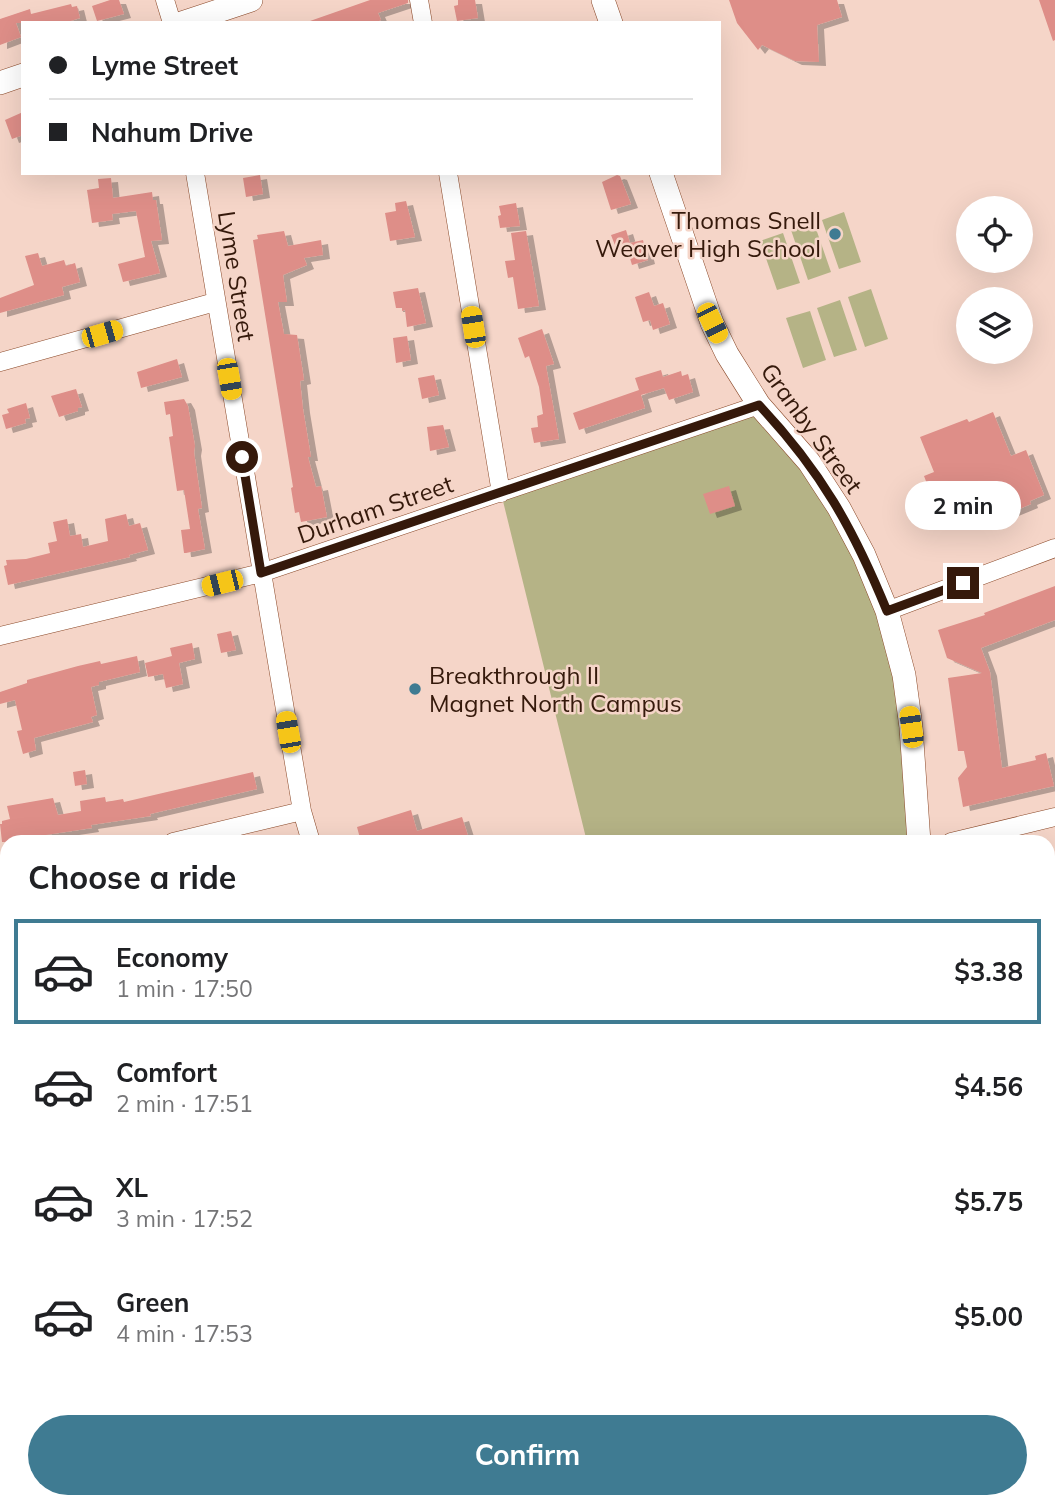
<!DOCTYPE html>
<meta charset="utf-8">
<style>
body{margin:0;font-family:Mulish,sans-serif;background:#f6f6f6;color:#202124;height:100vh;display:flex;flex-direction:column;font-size:26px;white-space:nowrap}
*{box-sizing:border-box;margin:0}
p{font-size:23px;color:#757577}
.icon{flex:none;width:38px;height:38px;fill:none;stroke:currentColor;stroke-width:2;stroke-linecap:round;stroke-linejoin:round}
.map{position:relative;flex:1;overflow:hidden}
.sheet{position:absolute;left:0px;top:835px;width:1055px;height:674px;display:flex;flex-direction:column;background:#fff;border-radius:21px 21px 0 0;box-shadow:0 7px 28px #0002}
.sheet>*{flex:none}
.guide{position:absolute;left:21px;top:21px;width:700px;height:154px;border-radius:0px;box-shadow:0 7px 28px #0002;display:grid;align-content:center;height:154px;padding:0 28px;background:#fff}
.fabs{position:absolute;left:956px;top:196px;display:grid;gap:14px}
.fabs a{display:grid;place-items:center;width:77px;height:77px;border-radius:50%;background:#fff;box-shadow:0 7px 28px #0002;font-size:35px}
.end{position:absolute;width:32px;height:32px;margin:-16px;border:9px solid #35190b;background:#fff;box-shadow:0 0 0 4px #fff}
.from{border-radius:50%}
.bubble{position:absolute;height:49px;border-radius:24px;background:#fff;box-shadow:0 7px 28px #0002;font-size:23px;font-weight:700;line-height:49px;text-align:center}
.car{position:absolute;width:21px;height:42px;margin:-21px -10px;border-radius:9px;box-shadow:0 0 5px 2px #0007;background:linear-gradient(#f5c518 24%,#345 0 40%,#f5c518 0 76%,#345 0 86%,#f5c518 0)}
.guide b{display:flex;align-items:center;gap:24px;height:66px;font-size:26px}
.guide b+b{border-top:2px solid #e0e0e0}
.guide i{width:18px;height:18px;background:#202124}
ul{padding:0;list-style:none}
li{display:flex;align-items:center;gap:21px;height:105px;margin:0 14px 10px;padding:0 14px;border:4px solid transparent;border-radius:0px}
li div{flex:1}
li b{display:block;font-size:26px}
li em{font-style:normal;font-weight:700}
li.on{border-color:#3f7b92}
li>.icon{width:63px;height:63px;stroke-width:1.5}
h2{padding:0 28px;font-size:32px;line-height:84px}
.button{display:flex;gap:14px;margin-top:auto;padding:14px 28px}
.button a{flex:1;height:80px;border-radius:42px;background:#3f7b92;color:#fff;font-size:28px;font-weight:700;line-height:80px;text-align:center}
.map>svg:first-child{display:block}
.green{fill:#b5b386}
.building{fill:#de8e88;filter:url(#shadow)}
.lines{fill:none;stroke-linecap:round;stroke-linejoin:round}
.minor-casing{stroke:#8a4828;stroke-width:19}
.major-casing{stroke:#8a4828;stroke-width:24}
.minor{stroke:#fff;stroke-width:18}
.major{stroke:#fff;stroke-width:23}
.route{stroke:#35190b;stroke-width:9}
.poi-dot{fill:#3f7b92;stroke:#f5d5c8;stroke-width:2.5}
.labels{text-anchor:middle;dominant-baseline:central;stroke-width:5;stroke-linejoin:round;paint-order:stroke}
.poi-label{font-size:24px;fill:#35190b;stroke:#f5d5c8;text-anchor:end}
.street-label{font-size:24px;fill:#35190b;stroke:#f5d5c8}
</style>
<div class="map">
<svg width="1055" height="1508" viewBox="0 0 1055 1508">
<defs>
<filter id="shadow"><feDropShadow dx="7" dy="4" stdDeviation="0" flood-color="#0004"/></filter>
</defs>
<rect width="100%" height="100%" fill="#f5d5c8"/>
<path class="green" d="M 844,212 L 861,262 L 839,269 L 822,220 Z
M 814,223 L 831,272 L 808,280 L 791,230 Z
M 783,233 L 800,283 L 777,290 L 760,241 Z
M 871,289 L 888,339 L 865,347 L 848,297 Z
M 840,300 L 857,350 L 834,357 L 817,308 Z
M 810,311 L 826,360 L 803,368 L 786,318 Z
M 759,405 L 783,430 L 887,611 L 919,842 L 587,842 L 501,493 Z
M 1055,1022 L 1055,1269 L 1048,1250 L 1048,1023 Z
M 1048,1420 L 1055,1432 L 1055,1508 L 847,1508 L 846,1502 L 1048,1502 Z"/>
<path class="building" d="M 110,0 L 119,0 L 124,14 L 97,21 L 92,6 Z
M 370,0 L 408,0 L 408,3 L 378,13 L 381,20 L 374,23 L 311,23 L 310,21 Z
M 458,0 L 475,0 L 478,18 L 457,21 L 454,6 L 458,5 Z
M 729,0 L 837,0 L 842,17 L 817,25 L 819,62 L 795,61 L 762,45 L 758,50 L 737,23 Z
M 1039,0 L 1055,0 L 1055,40 L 1053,41 Z
M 71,4 L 72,7 L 77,6 L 80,18 L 64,23 L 16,23 L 21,37 L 0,45 L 0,19 L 30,9 L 31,14 Z
M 23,112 L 23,135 L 12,139 L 5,120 Z
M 260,175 L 263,194 L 246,197 L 243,178 Z
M 617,175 L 620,176 L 631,204 L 611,210 L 602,182 Z
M 111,178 L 113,198 L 152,192 L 153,200 L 156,200 L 162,240 L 151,241 L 160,273 L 123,282 L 118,264 L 145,257 L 136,211 L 112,214 L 113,220 L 92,223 L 87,190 L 99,188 L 98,179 Z
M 406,201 L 415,237 L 390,241 L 385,213 L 396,211 L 395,203 Z
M 516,203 L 520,226 L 500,228 L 498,216 L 501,215 L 499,206 Z
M 626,230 L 630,243 L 643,240 L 648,260 L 632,265 L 626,245 L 616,248 L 611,235 Z
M 284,231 L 288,246 L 321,240 L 323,255 L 304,258 L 307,265 L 283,275 L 287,302 L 278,302 L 284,334 L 297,335 L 304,380 L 300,381 L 303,409 L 311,457 L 308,457 L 316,487 L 321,486 L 327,517 L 301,522 L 299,512 L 295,513 L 291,488 L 293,487 L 253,240 L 258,239 L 257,235 Z
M 526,231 L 539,306 L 518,309 L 513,277 L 508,278 L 505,261 L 515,260 L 511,233 Z
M 38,253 L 42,266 L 64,260 L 66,266 L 75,263 L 80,282 L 62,287 L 64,295 L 0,313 L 0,298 L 34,285 L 25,256 Z
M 418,288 L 426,323 L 407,327 L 405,310 L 402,311 L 402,308 L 396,308 L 393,292 Z
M 649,292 L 654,306 L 663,303 L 670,324 L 653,330 L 650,320 L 643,322 L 635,297 Z
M 542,329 L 554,364 L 546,366 L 559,439 L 534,443 L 531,428 L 538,427 L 537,416 L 543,414 L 539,387 L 529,356 L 525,358 L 518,338 Z
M 407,336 L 411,360 L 396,363 L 393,338 Z
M 177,359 L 182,377 L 141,388 L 137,372 Z
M 661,370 L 663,377 L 681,371 L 682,376 L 688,374 L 693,392 L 669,400 L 664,388 L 641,395 L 645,408 L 579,430 L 573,413 L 639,390 L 635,378 Z
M 434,375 L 439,395 L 422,399 L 418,378 Z
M 76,389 L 82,407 L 78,408 L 78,411 L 59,417 L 51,396 Z
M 184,399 L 188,406 L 195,446 L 194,452 L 202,508 L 198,509 L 205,549 L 186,553 L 184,553 L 181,530 L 190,529 L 184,490 L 177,491 L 169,437 L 173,436 L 170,414 L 166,415 L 164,402 Z
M 26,403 L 30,418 L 25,419 L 26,423 L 6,429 L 2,415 L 9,413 L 7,409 Z
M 993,412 L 1011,456 L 1026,450 L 1044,495 L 1030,501 L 1031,504 L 985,523 L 980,510 L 943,525 L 924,476 L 934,472 L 920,437 L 967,419 L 969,422 Z
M 443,425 L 449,447 L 430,451 L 427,427 Z
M 729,486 L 735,506 L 710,514 L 703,494 Z
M 126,514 L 129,526 L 140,523 L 148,550 L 129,555 L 130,557 L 8,585 L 4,566 L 7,565 L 6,560 L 26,559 L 50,553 L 48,543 L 57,541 L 53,522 L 67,519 L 70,536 L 81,534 L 83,547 L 108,541 L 105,519 Z
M 1055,586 L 1055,620 L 981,648 L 990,672 L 1002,768 L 1036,760 L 1035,756 L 1046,753 L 1054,786 L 963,807 L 958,778 L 967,767 L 964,751 L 958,751 L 948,678 L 982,673 L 947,658 L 938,630 L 985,615 L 984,613 Z
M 231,631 L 236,650 L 221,653 L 217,634 Z
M 192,643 L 195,659 L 179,663 L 183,684 L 166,688 L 163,674 L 148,677 L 145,663 L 172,656 L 170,648 Z
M 137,656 L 140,672 L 99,682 L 99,685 L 91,687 L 97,715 L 91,717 L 93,722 L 34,738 L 36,750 L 23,754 L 17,731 L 22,730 L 15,700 L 0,704 L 0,692 L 27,683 L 27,680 L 78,666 L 100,661 L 101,664 Z
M 85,770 L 87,784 L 75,786 L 73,772 Z
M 253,772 L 257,789 L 150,814 L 151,816 L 91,825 L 92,828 L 19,839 L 20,842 L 2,842 L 0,824 L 2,824 L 2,821 L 10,819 L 7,806 L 53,798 L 58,815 L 81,811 L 80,801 L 105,797 L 106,802 L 123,799 L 124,802 Z
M 411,810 L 417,831 L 462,817 L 470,842 L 361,842 L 357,827 Z"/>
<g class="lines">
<defs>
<path id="minor" d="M 165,0 L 172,23
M 419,0 L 423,23
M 195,173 L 302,811 L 311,842
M 448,173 L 501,493
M 0,362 L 215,302
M 887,611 L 1055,548
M 0,636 L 261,573 L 759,405
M 173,842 L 302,811
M 951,842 L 1055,817
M 0,882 L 7,881
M 0,1078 L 7,1076
M 0,1272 L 7,1271
M 0,1476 L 7,1475
M 748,1508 L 752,1502"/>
<path id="major" d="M 603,0 L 611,23
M 182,23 L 251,0
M 0,83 L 23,75
M 661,173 L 712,323 L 727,354 L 759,405 L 809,462 L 839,508 L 864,555 L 887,611 L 904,675 L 911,727 L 919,842
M 1048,1331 L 1055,1348"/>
</defs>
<use href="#minor" class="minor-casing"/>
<use href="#major" class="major-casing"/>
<use href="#minor" class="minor"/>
<use href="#major" class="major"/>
</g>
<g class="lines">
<path class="route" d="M 242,457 L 261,573 L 759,405 C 821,471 853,528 887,611 L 963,583"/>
</g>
<g class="poi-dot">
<circle cx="835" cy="234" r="7"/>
<circle cx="415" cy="689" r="7"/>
</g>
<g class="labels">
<g class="poi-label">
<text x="821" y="220">Thomas Snell<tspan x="821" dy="28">Weaver High School</tspan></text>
<text x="429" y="675" text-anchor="start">Breakthrough II<tspan x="429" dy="28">Magnet North Campus</tspan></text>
</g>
<g class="street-label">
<text transform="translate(237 276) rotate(81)">Lyme Street</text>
<text transform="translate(812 428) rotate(54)">Granby Street</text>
<text transform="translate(375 509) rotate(-19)">Durham Street</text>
</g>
</g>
</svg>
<div class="fabs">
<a><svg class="icon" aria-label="locate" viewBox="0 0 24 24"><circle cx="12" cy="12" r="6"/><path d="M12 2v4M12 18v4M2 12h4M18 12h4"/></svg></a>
<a><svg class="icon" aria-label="layers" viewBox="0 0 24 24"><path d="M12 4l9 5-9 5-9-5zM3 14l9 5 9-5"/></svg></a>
</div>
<i class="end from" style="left:242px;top:457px"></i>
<i class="end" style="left:963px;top:583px"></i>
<div class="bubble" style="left:905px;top:481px;width:116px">2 min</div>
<i class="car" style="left:712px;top:323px;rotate:154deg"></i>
<i class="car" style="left:473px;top:327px;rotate:351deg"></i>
<i class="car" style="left:102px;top:334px;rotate:74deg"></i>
<i class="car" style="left:229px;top:379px;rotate:170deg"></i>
<i class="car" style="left:222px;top:583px;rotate:256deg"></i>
<i class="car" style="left:911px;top:727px;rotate:352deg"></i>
<i class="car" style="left:288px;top:732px;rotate:350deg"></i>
<div class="guide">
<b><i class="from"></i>Lyme Street</b>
<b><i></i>Nahum Drive</b>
</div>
<section class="sheet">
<h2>Choose a ride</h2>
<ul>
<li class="on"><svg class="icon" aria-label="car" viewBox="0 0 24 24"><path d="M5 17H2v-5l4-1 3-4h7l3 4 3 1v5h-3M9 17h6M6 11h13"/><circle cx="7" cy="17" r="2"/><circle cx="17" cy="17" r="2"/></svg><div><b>Economy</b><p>1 min · 17:50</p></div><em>$3.38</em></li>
<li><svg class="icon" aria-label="car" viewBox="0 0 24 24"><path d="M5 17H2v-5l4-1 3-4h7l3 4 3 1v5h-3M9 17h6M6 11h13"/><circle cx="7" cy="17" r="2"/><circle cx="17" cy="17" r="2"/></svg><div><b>Comfort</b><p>2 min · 17:51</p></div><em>$4.56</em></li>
<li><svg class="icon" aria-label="car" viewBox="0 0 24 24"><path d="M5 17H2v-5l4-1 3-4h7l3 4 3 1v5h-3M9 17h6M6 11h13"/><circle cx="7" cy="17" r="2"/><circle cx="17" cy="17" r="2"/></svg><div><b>XL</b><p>3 min · 17:52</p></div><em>$5.75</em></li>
<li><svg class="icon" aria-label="car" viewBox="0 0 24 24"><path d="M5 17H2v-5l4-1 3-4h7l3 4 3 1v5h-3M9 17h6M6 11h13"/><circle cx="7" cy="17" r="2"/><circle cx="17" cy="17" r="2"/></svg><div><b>Green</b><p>4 min · 17:53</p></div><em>$5.00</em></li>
</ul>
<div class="button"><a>Confirm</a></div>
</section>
</div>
